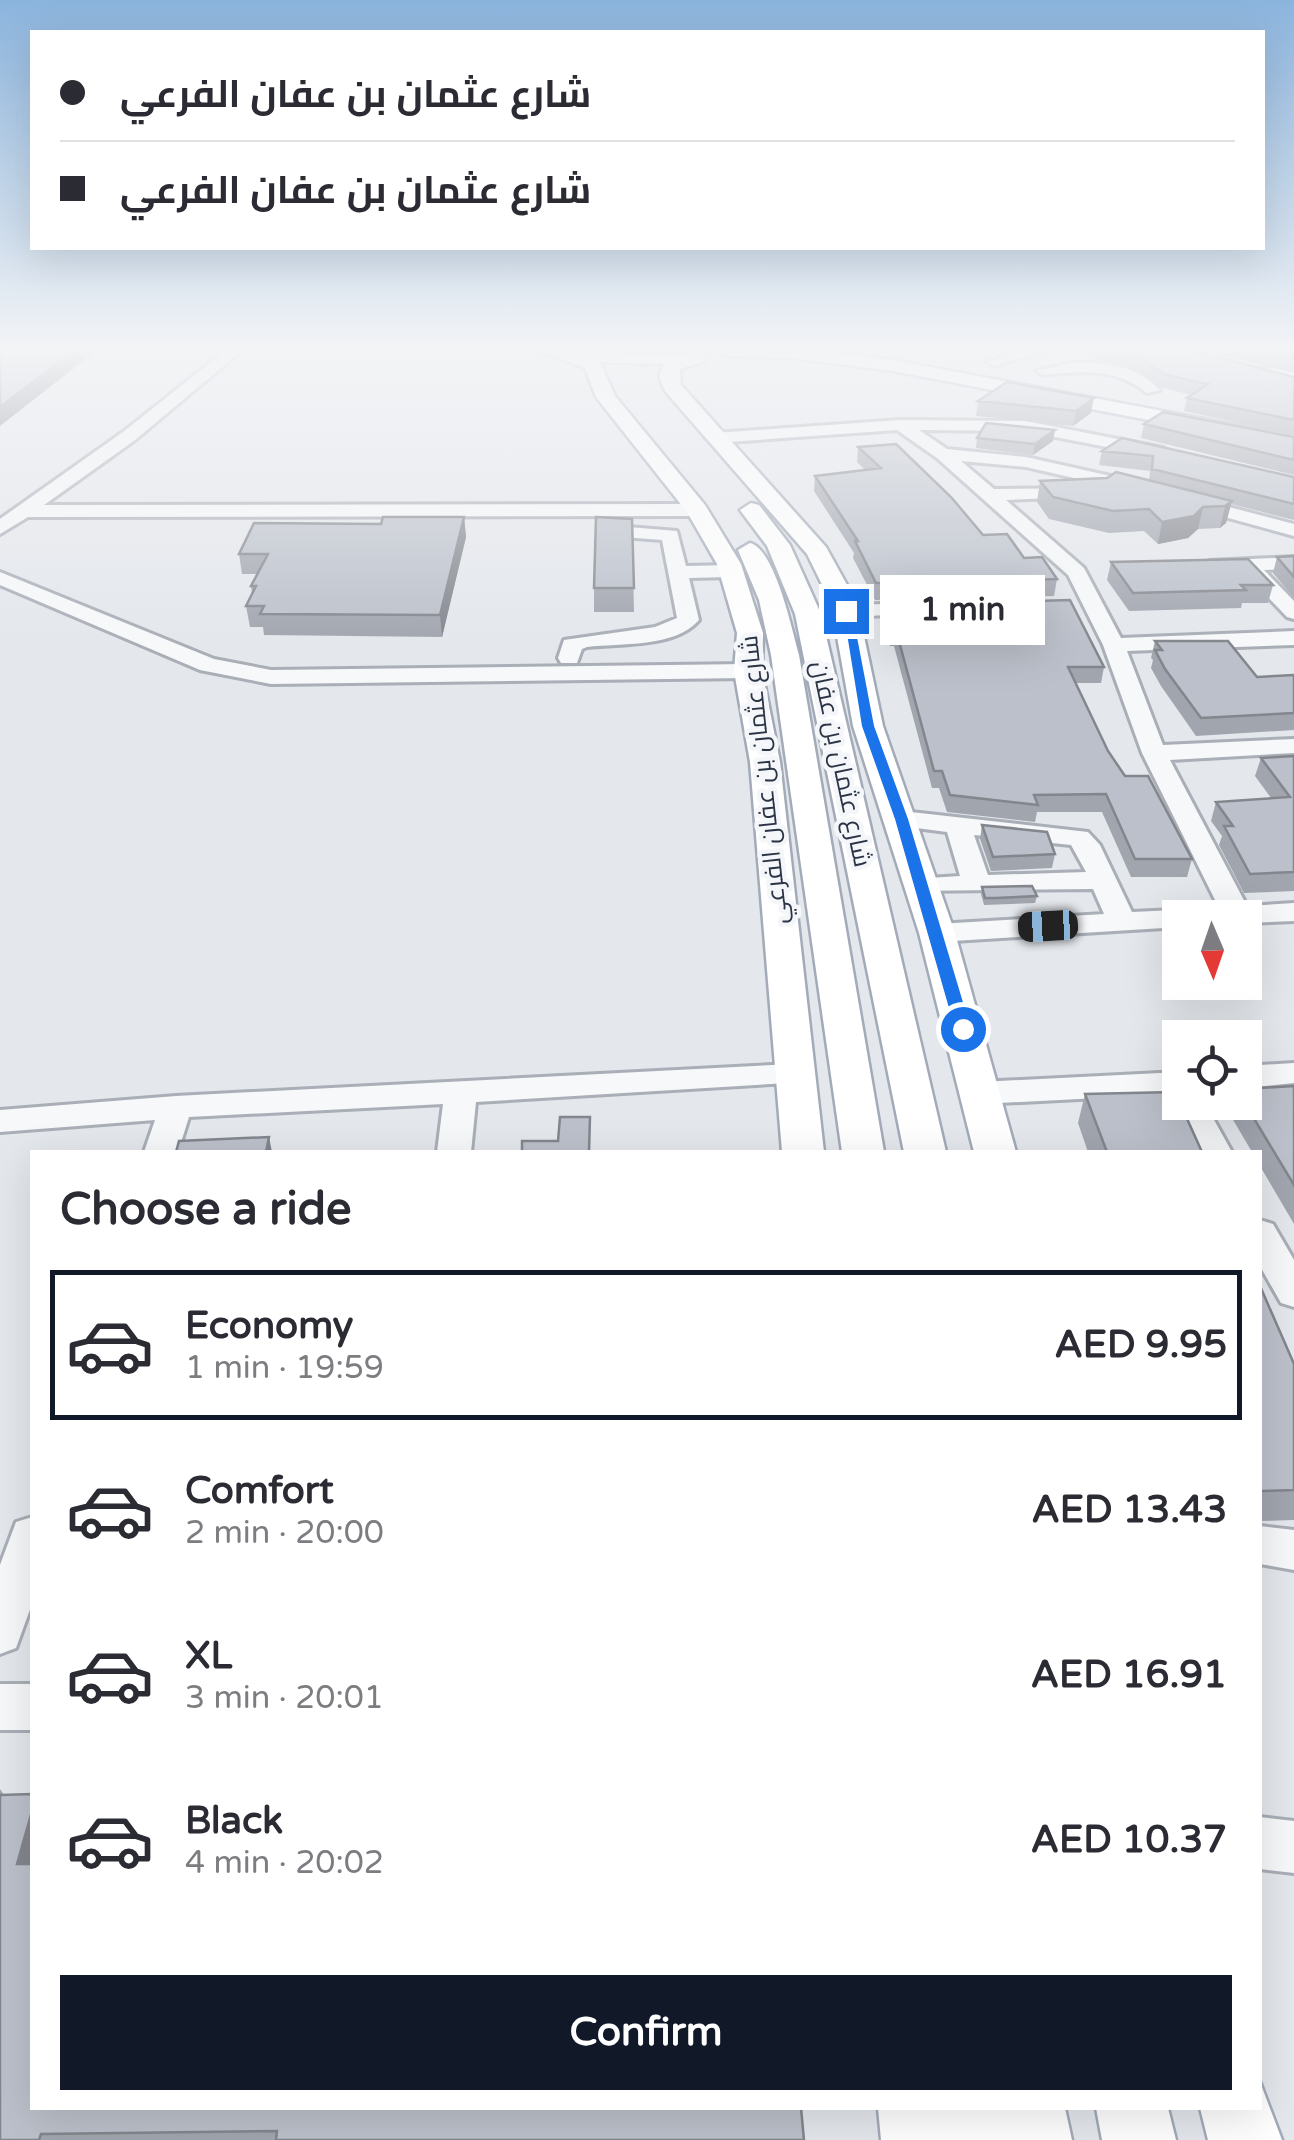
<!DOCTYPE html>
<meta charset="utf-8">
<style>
body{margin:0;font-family:"Varela Round",Cairo,sans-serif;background:#f2f2f3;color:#2b2b33;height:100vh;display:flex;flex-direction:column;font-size:38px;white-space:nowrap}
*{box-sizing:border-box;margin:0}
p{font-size:32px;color:#7c7c81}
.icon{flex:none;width:55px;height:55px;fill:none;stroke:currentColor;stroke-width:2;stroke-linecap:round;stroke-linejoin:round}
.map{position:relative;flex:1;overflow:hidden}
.details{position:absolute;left:30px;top:1150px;width:1232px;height:960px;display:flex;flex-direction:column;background:#fff;border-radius:0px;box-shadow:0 10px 40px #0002}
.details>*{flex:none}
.hud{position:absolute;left:30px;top:30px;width:1235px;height:220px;border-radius:0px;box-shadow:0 10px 40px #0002;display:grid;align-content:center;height:220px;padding:0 30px;background:#fff}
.needle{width:65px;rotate:178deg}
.tools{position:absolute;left:1162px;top:900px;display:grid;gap:20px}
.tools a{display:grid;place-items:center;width:100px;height:100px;border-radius:0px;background:#fff;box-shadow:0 10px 40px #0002;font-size:50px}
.end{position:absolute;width:45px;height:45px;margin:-22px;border:12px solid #1a73e8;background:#fff;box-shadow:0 0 0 5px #fff}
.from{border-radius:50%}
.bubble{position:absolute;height:70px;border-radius:0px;background:#fff;box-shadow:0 10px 40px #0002;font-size:32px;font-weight:700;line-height:70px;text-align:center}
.car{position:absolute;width:30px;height:60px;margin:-30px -15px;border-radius:12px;box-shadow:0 0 8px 2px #0007;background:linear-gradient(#222 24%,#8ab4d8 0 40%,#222 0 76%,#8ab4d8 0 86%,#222 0)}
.hud b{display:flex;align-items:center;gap:35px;height:95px;font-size:38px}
.hud b+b{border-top:2px solid #e1e1e2}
.hud i{width:25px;height:25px;background:#2b2b33}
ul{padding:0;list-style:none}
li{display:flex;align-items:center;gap:30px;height:150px;margin:0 20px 15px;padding:0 10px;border:5px solid transparent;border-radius:0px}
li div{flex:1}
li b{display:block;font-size:38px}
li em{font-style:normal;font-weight:700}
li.current{border-color:#111827}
li>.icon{width:90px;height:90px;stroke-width:1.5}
h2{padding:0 30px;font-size:45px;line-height:120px}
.cta{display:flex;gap:20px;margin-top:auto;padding:20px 30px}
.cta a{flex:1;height:115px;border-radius:0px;background:#111827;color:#fff;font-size:40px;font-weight:700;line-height:115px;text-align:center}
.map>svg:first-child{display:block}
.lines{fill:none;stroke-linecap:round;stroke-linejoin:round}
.major-tunnel{stroke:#bfc3cb;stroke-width:20;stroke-dasharray:20 10;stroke-linecap:butt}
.minor-casing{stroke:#a9aeb7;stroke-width:6}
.major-casing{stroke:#a3abb8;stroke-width:5}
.minor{fill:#f7f8fa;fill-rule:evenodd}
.major{fill:#fff;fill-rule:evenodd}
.wall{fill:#a1a5ae}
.shaded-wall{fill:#83868d}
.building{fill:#bbc0ca;stroke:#83868d;stroke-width:2.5}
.route{fill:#1a73e8}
.labels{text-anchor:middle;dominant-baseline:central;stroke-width:9;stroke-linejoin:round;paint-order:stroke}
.far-street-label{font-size:25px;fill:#2b3445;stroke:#f4f6f9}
</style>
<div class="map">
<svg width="1294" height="2140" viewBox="0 0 1294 2140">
<rect width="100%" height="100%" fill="#e4e7ec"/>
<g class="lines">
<path class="major-tunnel" d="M 638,367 L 645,347"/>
<defs>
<path id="minor" d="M 230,347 L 246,347 L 135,440 L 44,505 L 697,504 L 706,510 L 697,516 L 28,517 L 0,534 L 0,519 L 123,432 Z
M 1035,347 L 1058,347 L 994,366 L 987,362 Z
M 1072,363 C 1105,362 1136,365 1160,390 L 1147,393 C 1115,367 1081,371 1043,375 L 1036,371 Z
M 1294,367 L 1294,377 L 1257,379 L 1249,374 L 1257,369 Z
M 900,420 L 1025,421 L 1164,448 L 1164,456 L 1158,457 L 1025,431 L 919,430 L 947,449 L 1026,457 L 1146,484 L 1149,488 L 1140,493 L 1026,467 L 961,461 L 994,489 L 1088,488 L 1088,496 L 1082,497 L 1006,500 L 1084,568 L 1121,638 L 1294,631 L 1294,645 L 1127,651 L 1163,745 L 1294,739 L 1294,753 L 1170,760 L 1247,906 L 1294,903 L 1294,921 L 1245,923 L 1245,918 L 1180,918 L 1180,927 L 937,942 L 927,939 L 922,933 L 927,927 L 937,924 L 1104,914 L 1093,889 L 912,891 L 908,885 L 912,879 L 960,876 L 947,832 L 893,825 L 889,819 L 902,811 L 1088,832 L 1100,845 L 1132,912 L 1219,908 L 1142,753 L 1103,645 L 1068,575 L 937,458 L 897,430 L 714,443 L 706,438 L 714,433 ZM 974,835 L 1071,845 L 1086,872 L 988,875 Z
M 1187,496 L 1294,524 L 1294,536 L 1181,505 L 1178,501 Z
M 616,526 L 677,531 L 686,566 L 731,565 L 741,571 L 731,577 L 689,578 L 699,620 C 675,648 621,643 587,647 L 582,649 L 577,663 L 561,663 L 558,658 L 564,640 L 655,627 L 677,618 L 662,540 L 609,536 L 609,528 Z
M 1294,557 L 1294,569 L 1264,570 L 1294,601 L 1294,619 L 1287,617 L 1243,571 L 1209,573 L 1199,567 L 1209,561 Z
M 0,572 L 214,659 L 271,670 L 748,664 L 759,671 L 748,678 L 271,684 L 200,670 L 0,585 Z
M 924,603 L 931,605 L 934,609 L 931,613 L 846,617 L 836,611 L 846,605 Z
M 1294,1063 L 1294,1083 L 1245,1088 L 1245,1066 Z
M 793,1064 L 805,1068 L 809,1075 L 805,1082 L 476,1102 L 471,1152 L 437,1152 L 443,1104 L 189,1117 L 178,1152 L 144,1152 L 155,1120 L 0,1132 L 0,1110 L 176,1096 Z
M 1180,1072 L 1180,1102 L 1204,1102 L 1232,1152 L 1198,1152 L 1170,1102 L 1177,1094 L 980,1104 L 968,1101 L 963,1093 L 968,1085 L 980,1082 Z
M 1260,1220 L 1273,1224 L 1294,1260 L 1294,1307 L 1281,1303 L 1260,1266 Z
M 32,1517 L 32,1604 L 16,1648 L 0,1654 L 0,1565 L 16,1522 Z
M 1260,1526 L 1294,1530 L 1294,1570 L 1260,1564 Z
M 0,1684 L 32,1684 L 32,1730 L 0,1730 Z
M 1260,1817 L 1294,1821 L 1294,1873 L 1260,1869 Z"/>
<path id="major" d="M 527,347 L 565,347 L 633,355 L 705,353 L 705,361 L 680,369 L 681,385 L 826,547 L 857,603 L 883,726 L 955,933 L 1016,1152 L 974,1152 L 919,933 L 853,726 L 831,603 L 807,554 L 665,391 L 659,376 L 664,364 L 600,362 L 615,396 L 705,505 L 741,564 L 763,633 L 762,671 L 780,762 L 824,1152 L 782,1152 L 750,762 L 734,671 L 737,633 L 717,564 L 687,512 L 596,397 L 585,368 Z
M 722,347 L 793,348 L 893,360 L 1294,436 L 1294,448 L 893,371 L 793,358 L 726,356 L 717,351 Z
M 751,503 L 759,505 L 790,545 L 821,614 L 946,1152 L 904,1152 L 795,614 L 767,546 L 740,510 Z
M 750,543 C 775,549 792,630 799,655 L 884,1152 L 842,1152 L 771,655 L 759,600 L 738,550 Z
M 1260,2082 L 1282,2140 L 1208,2140 L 1200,2108 L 1260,2108 Z
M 878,2108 L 1065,2108 L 1072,2140 L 881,2140 Z
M 1096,2108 L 1168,2108 L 1176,2140 L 1102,2140 Z"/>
</defs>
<use href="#minor" class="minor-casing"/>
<use href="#major" class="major-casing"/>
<use href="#minor" class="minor"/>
<use href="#major" class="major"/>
</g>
<path class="wall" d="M 1084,347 L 1180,347 L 1294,377 L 1294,435 L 1184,411 L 1187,398 L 1192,395 L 1163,388 L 1132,367 L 1097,360 Z
M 1222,347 L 1294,347 L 1294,373 L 1220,355 Z
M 978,401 L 1091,413 L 1073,426 L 976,416 Z
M 1144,424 L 1294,437 L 1294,475 L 1141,438 Z
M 1055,430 L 1053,441 L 1033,455 L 976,448 L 977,438 Z
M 1122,438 L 1294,477 L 1294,520 L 1231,504 L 1226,523 L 1220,528 L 1198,529 L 1188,538 L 1158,544 L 1144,531 L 1109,533 L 1049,519 L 1037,502 L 1040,481 L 1149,481 L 1150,471 L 1099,465 L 1102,451 Z
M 858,447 L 983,535 L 1024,558 L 1057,579 L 1054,596 L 875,600 L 853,558 L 854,553 L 814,491 L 815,476 L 865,470 L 857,462 Z
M 464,517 L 466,537 L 442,637 L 264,635 L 263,627 L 250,627 L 246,606 L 252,593 L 251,586 L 257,574 L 242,574 L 239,554 L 381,524 Z
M 632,519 L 634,612 L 594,612 L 594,588 Z
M 1294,556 L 1294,598 L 1273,573 L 1277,557 Z
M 1111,562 L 1273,585 L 1268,603 L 1242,603 L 1241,608 L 1129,611 L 1107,580 Z
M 882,605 L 1104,667 L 1101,683 L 1076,683 L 1108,751 L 1125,776 L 1192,859 L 1187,877 L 1131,877 L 1102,812 L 1037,812 L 1035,822 L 947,812 L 939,788 L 932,788 L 894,646 L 890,646 L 880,620 Z
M 1155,641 L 1257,677 L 1294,675 L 1294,730 L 1196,736 L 1161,686 L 1151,668 L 1153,660 L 1151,658 Z
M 1294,756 L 1294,891 L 1244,893 L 1219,845 L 1222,836 L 1211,821 L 1216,802 L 1271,798 L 1255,776 L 1261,758 Z
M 982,825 L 1055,854 L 1052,868 L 991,871 L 980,839 Z
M 982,887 L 1037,896 L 1035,903 L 984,905 L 981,894 Z
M 1294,1086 L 1294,1224 L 1260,1166 L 1260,1152 L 1252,1152 L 1229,1113 L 1232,1102 L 1245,1102 Z
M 1085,1094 L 1202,1152 L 1088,1152 L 1078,1123 Z
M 1260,1286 L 1294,1364 L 1294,1520 L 1260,1521 Z
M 0,1789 L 4,1795 L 32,2108 L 804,2140 L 0,2140 Z"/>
<path class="shaded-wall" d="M 79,347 L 90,347 L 92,354 L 0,426 L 0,407 Z
M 1094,398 L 1091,413 L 1073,426 L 1076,411 Z
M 1055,430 L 1053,441 L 1033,455 L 1035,444 Z
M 1232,501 L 1226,523 L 1220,528 L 1225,506 Z
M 1203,507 L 1198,529 L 1188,538 L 1158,544 L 1162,522 Z
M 464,517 L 466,537 L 442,637 L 440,615 Z
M 269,1137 L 272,1152 L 266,1152 Z
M 32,1811 L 32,1889 L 17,1864 Z"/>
<path class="building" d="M 0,347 L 79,347 L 0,407 Z
M 1099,347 L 1180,347 L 1294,377 L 1294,420 L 1187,398 L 1208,384 L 1166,375 L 1134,354 Z
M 1240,347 L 1294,347 L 1294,359 Z
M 1007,382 L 1094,398 L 1076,411 L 978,401 Z
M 1163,412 L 1294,437 L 1294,460 L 1144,424 Z
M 986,423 L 1055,430 L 1035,444 L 977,438 Z
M 1122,438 L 1294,477 L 1294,504 L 1152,469 L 1153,456 L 1102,451 Z
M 896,444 L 951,497 L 983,535 L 1007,534 L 1024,558 L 1042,557 L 1057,579 L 876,583 L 855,541 L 858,541 L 815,476 L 881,468 L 858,447 Z
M 1116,472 L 1232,501 L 1225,506 L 1203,507 L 1194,516 L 1162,522 L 1149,509 L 1113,511 L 1053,497 L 1040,481 L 1107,478 Z
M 383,517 L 464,517 L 440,615 L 260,614 L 264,606 L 246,606 L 256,586 L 251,586 L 268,554 L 239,554 L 254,523 L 381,524 Z
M 596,517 L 632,519 L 634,588 L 594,588 Z
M 1294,556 L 1294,577 L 1277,557 Z
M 1248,559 L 1273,585 L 1241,585 L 1246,590 L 1133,593 L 1111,562 Z
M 1070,600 L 1104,667 L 1068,667 L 1108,751 L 1125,776 L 1148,776 L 1192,859 L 1135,859 L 1106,794 L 1034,795 L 1038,805 L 950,795 L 942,771 L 934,771 L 896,630 L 892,630 L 882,605 Z
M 1155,641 L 1228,641 L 1257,677 L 1294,675 L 1294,713 L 1201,718 L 1165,669 L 1155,650 L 1162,650 Z
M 1294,756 L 1294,872 L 1250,874 L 1224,826 L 1233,826 L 1216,802 L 1290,797 L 1261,758 Z
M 982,825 L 1047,832 L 1055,854 L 993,857 Z
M 1032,886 L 1037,896 L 996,898 L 985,898 L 982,887 Z
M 1294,1086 L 1294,1185 L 1244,1102 L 1245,1089 Z
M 1175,1092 L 1202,1152 L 1107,1152 L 1085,1094 Z
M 560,1117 L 590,1117 L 589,1152 L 522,1152 L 522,1141 L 558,1141 Z
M 269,1137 L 266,1152 L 176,1152 L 179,1141 Z
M 1260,1286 L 1294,1364 L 1294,1490 L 1260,1491 Z
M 32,1794 L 32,1811 L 17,1864 L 32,1864 L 32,2108 L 801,2108 L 804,2140 L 276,2140 L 277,2131 L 41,2134 L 39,2140 L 0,2140 L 0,1795 Z"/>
<linearGradient id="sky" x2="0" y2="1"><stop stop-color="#8bb4dd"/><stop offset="0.54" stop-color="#f3f4f6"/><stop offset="1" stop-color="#f3f4f6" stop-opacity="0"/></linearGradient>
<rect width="1294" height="646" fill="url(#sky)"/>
<path class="route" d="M 843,609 L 852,611 L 874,726 L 908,819 L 971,1029 L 968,1032 L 955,1029 L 895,819 L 862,726 Z"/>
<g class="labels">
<g class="far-street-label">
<text transform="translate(841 764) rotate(78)">شارع عثمان بن عفان</text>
<text transform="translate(764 780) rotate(-96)">شارع عثمان بن عفان الفرعي</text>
</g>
</g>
</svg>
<div class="tools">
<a><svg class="needle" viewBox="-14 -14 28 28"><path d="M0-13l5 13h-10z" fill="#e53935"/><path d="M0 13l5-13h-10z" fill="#7c7c81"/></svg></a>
<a><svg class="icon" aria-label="locate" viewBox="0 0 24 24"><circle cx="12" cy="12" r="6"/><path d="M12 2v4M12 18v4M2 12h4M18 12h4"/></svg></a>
</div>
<i class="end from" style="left:963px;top:1029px"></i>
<i class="end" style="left:846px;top:611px"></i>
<div class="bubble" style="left:880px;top:575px;width:165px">1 min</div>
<i class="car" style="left:1048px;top:926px;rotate:267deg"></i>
<div class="hud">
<b><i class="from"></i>شارع عثمان بن عفان الفرعي</b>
<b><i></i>شارع عثمان بن عفان الفرعي</b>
</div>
<section class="details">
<h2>Choose a ride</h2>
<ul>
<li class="current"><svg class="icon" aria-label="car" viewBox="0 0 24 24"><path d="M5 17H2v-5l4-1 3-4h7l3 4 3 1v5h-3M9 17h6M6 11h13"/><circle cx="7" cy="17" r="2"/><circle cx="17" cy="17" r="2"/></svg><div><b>Economy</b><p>1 min · 19:59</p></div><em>AED 9.95</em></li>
<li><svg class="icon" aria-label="car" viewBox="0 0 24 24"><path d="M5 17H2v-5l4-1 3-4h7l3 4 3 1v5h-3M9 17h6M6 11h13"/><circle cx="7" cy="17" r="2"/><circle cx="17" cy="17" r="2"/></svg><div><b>Comfort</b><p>2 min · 20:00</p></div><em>AED 13.43</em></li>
<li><svg class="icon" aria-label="car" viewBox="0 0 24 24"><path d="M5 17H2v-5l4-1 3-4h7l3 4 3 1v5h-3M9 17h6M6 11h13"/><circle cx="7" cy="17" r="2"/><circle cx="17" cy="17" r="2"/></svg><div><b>XL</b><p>3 min · 20:01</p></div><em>AED 16.91</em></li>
<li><svg class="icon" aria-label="car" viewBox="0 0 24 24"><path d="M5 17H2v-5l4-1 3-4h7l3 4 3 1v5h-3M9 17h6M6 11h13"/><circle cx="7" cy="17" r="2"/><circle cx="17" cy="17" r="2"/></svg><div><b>Black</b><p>4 min · 20:02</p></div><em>AED 10.37</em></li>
</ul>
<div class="cta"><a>Confirm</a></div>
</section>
</div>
